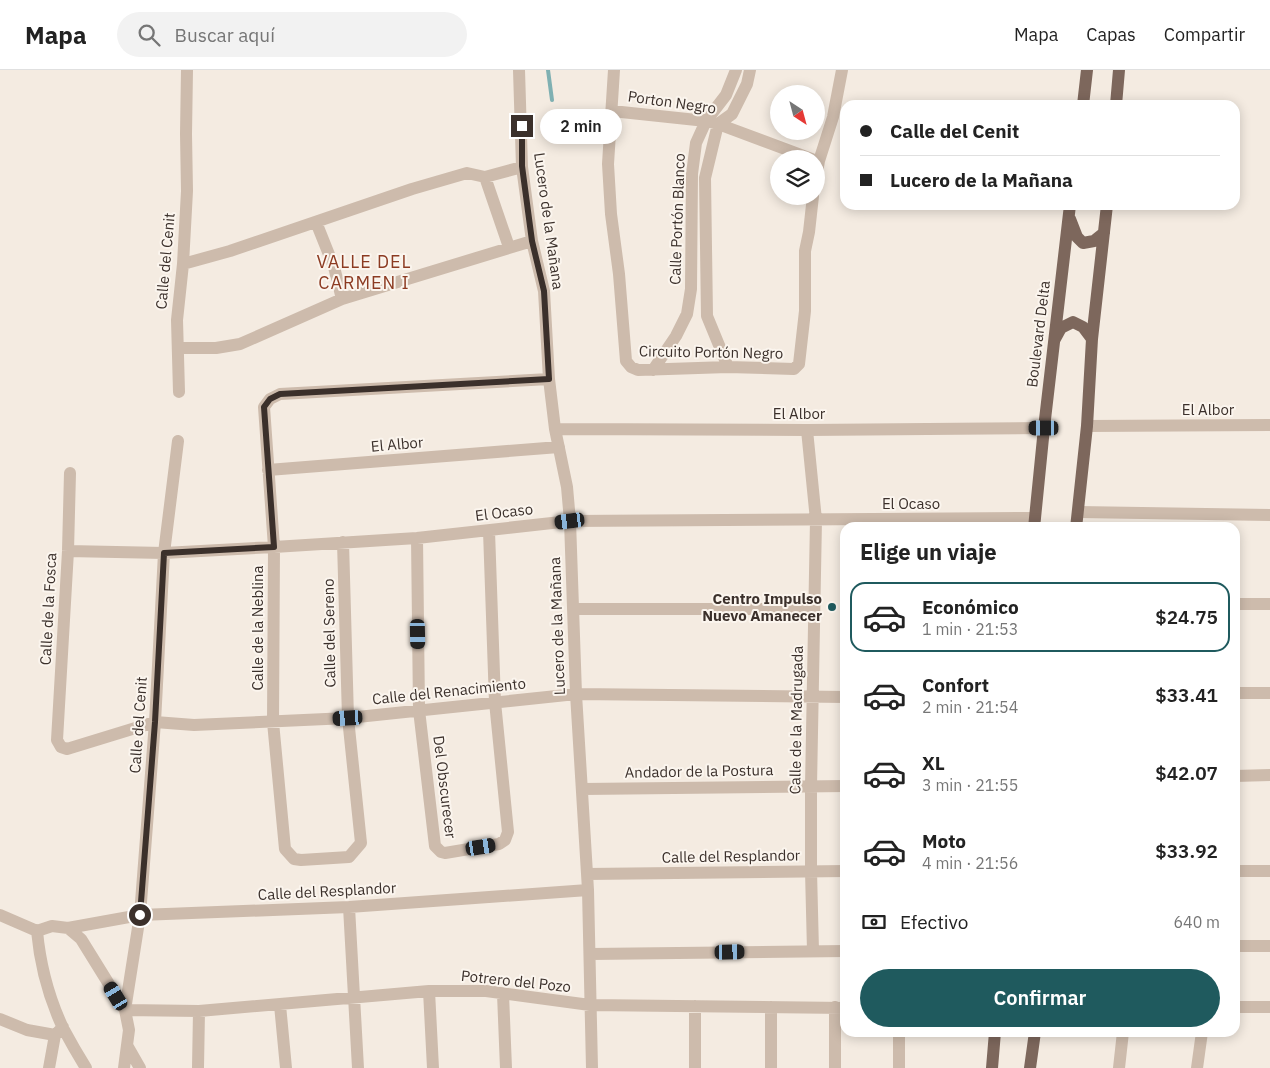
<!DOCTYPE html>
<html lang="es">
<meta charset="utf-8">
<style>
body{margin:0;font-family:"IBM Plex Sans",sans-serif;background:#f2f2f2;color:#222;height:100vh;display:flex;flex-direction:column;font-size:19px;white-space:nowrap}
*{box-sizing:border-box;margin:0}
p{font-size:16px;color:#767676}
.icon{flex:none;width:28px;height:28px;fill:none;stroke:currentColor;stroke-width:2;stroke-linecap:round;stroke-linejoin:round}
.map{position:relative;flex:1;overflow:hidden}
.panel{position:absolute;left:840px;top:452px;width:400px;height:515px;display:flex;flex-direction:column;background:#fff;border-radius:15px;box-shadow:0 2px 12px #0003}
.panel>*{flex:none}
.top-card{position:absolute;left:840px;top:30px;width:400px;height:110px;border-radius:15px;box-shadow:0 2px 12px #0003;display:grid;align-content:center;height:110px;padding:0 20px;background:#fff}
.needle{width:32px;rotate:144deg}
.tools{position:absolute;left:770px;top:15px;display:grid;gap:10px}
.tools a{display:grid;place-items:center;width:55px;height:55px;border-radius:50%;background:#fff;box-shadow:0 2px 12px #0003;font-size:25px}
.end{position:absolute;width:22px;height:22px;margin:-11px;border:6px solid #3b302b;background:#fff;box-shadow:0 0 0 2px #fff}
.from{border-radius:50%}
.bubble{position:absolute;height:35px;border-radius:18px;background:#fff;box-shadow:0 2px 12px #0003;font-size:16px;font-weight:600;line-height:35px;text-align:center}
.car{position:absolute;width:15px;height:30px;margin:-15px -8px;border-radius:6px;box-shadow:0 0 4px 1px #0007;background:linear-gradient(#222 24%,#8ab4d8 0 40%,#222 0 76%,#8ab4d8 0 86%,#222 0)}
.top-card b{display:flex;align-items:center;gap:18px;height:48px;font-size:19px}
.top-card b+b{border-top:1px solid #e0e0e0}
.top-card i{width:12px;height:12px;background:#222}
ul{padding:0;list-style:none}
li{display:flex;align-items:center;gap:15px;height:70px;margin:0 10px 8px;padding:0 10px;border:2px solid transparent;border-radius:15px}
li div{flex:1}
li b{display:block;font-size:19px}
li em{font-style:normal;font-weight:600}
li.on{border-color:#1f5a5e}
li>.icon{width:45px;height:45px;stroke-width:1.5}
h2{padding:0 20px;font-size:22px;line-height:60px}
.pay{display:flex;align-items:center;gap:12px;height:55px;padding:0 20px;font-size:19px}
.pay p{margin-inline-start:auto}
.primary-button{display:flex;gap:10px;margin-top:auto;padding:10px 20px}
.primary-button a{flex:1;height:58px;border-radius:30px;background:#1f5a5e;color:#fff;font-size:20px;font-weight:600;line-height:58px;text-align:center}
header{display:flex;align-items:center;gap:30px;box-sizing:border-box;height:70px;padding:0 25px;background:#fff;border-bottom:1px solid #e0e0e0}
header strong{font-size:24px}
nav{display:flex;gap:28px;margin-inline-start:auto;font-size:18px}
.search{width:350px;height:45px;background:#f2f2f2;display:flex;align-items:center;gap:12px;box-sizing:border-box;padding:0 18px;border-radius:28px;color:#767676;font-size:19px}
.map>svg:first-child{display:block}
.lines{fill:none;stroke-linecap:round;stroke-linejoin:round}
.stream{stroke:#7fb0b2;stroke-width:4}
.minor{stroke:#cdbbac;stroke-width:12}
.major{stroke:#7d675c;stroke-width:12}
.route{stroke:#3b302b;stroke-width:6}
.poi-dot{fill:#1f5a5e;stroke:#fbf5ee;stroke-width:2}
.labels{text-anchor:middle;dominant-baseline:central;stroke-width:4;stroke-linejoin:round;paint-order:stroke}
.street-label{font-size:15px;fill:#3b302b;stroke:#fbf5ee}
.poi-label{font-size:15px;font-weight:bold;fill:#3b302b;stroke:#fbf5ee;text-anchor:end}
.quarter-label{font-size:18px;letter-spacing:1px;fill:#8c3b22;stroke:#fbf5ee}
</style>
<header>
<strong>Mapa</strong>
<div class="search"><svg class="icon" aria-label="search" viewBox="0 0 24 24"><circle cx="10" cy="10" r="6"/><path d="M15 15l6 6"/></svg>Buscar aquí</div>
<nav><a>Mapa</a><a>Capas</a><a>Compartir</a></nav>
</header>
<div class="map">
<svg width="1270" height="998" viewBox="0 0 1270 998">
<rect width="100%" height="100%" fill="#f4ebe1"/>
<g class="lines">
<path class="stream" d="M 548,0 L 552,30"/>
<path class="minor" d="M 519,0 L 522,97 L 532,171 L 544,221 L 549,309 L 555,359 L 567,417 L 570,451 L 576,624 L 588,820 L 592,998
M 614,0 L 608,94 L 611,144 L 619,204 L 626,291 L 631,297 L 638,300 L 728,297 L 794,299 L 799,294 L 805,241 L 805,181 L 809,162 L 813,126
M 612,41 L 706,51 L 718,54 L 812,89
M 485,107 L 522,97
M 816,108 L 819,91 L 833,47 L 842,0
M 316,152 L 334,197 L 342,229
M 183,194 L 230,181 L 412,119 L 467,103 L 485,107 L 509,177
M 178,278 L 216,278 L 240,274 L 342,229 L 532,171
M 728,297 L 707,246 L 705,108 L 718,54 L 732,44 L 747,14 L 750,0
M 653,300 L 676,266 L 687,244 L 691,219 L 692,104 L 696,73 L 706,51 L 726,25 L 736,0
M 179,322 L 177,250 L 183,194 L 187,121 L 186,64 L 187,0
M 1087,356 L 1270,355
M 555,359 L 807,360 L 1044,358
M 807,360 L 816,450 L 811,716 L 811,801 L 813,881
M 268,400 L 559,377
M 70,403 L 68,481 L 57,670 L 61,677 L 67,679 L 155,652 L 194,655 L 348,648 L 576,624 L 845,627
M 1078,442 L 1270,445
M 417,468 L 419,640 L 435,776 L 441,782 L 445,783 L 499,774 L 505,770 L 508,762 L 495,632 L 489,461
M 343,472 L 348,648 L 361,773 L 349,787 L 301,790 L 294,789 L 285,779 L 273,652 L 274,477 L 264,337 L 270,329 L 280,324 L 549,309
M 68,481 L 164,483 L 274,477 L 417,468 L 570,451 L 1035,448
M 1235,534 L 1270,534
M 573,539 L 814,539
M 1235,623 L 1270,623
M 1235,706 L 1270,705
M 583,719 L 845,716
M 1235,801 L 1270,801
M 587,804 L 845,801
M 349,837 L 358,998
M 0,845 L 37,861
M 68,858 L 140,845 L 349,837 L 588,820
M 1235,876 L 1270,876
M 591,884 L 845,881
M 429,921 L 433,998
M 503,924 L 506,998
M 280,935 L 286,998
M 695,936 L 695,998
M 771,937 L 771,998
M 1235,937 L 1270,937
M 125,940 L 199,941 L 429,921 L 486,921 L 590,935 L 845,938
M 125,940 L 140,845 L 155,652 L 164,483 L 178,371
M 0,949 L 27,960 L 55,965 L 63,957
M 128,977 L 140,998
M 49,998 L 55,965
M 86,998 C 78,985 70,971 63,958 C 49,928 40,894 37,861 L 52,856 L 68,858 L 81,869 L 125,940 L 129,960 L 124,998
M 198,998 L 199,941
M 835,998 L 835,937
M 899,998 L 899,962
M 1119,998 L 1123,962
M 1197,998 L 1202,962"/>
<path class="major" d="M 1083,35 L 1087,0
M 1116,35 L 1119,0
M 1070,149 L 1077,167 L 1083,173 L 1094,171 L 1104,163
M 1055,269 L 1061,258 L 1073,252 L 1083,257 L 1092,269
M 1034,458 L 1044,358 L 1070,135
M 1076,458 L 1087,356 L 1092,269 L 1107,135
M 992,998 L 995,962
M 1030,998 L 1035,962"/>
</g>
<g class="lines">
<path class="route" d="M 140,845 L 155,652 L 164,483 L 274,477 L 264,337 L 270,329 L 280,324 L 549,309 L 544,221 L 532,171 L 522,96 L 522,56"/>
</g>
<circle class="poi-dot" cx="832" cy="537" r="5"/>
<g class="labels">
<g class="street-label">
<text transform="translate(672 32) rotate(8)">Porton Negro</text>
<text transform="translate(677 149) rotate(-88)">Calle Portón Blanco</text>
<text transform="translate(549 151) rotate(82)">Lucero de la Mañana</text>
<text transform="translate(165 191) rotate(-85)">Calle del Cenit</text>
<text transform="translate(1038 264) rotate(-83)">Boulevard Delta</text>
<text transform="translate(711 282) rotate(1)">Circuito Portón Negro</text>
<text x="1208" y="339">El Albor</text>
<text x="799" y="343">El Albor</text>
<text transform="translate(397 374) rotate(-5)">El Albor</text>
<text x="911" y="433">El Ocaso</text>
<text transform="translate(504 442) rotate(-7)">El Ocaso</text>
<text transform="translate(48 539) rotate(-87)">Calle de la Fosca</text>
<text transform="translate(557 556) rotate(-92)">Lucero de la Mañana</text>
<text transform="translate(257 558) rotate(-90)">Calle de la Neblina</text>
<text transform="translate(329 563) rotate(-91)">Calle del Sereno</text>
<text transform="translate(449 621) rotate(-6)">Calle del Renacimiento</text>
<text transform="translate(796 650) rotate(-89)">Calle de la Madrugada</text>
<text transform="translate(138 655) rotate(-86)">Calle del Cenit</text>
<text transform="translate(699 701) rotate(-1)">Andador de la Postura</text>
<text transform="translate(445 717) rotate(83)">Del Obscurecer</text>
<text transform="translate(731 786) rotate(-1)">Calle del Resplandor</text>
<text transform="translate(327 821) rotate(-3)">Calle del Resplandor</text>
<text transform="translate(516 911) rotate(6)">Potrero del Pozo</text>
</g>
<g class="poi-label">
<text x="822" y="528">Centro Impulso<tspan x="822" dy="17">Nuevo Amanecer</tspan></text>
</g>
<g class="quarter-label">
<text x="364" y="191">VALLE DEL<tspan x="364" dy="21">CARMEN I</tspan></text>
</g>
</g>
</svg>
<div class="tools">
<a><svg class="needle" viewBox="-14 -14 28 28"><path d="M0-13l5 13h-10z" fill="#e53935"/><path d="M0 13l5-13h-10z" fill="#767676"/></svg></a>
<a><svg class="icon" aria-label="layers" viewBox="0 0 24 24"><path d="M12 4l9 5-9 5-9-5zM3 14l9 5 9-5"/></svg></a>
</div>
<i class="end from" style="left:140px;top:845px"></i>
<i class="end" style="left:522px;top:56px"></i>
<div class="bubble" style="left:540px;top:39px;width:82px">2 min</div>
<i class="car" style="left:1044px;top:358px;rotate:270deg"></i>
<i class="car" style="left:570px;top:451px;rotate:263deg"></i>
<i class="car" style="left:418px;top:564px;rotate:179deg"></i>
<i class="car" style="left:348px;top:648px;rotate:267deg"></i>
<i class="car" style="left:481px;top:777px;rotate:81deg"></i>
<i class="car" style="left:730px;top:882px;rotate:89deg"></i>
<i class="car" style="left:116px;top:926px;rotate:329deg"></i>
<div class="top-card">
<b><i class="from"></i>Calle del Cenit</b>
<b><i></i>Lucero de la Mañana</b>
</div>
<section class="panel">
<h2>Elige un viaje</h2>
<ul>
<li class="on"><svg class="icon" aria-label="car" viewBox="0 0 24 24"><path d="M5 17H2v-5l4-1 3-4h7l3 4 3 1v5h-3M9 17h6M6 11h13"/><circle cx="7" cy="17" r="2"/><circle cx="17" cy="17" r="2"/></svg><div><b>Económico</b><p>1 min · 21:53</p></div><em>$24.75</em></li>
<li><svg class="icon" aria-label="car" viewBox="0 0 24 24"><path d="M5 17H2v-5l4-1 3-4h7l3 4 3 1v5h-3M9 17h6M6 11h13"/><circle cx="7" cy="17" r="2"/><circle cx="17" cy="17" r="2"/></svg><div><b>Confort</b><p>2 min · 21:54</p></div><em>$33.41</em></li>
<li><svg class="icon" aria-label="car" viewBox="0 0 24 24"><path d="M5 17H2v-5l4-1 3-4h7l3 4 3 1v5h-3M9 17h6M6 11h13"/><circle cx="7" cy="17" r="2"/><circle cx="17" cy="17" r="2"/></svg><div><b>XL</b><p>3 min · 21:55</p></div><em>$42.07</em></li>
<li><svg class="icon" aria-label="car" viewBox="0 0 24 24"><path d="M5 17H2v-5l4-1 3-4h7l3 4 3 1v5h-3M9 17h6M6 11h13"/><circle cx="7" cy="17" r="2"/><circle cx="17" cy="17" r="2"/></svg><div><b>Moto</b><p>4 min · 21:56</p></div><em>$33.92</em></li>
</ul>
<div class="pay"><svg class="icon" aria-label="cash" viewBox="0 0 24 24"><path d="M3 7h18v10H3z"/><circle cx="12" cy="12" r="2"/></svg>Efectivo<p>640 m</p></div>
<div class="primary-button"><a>Confirmar</a></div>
</section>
</div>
